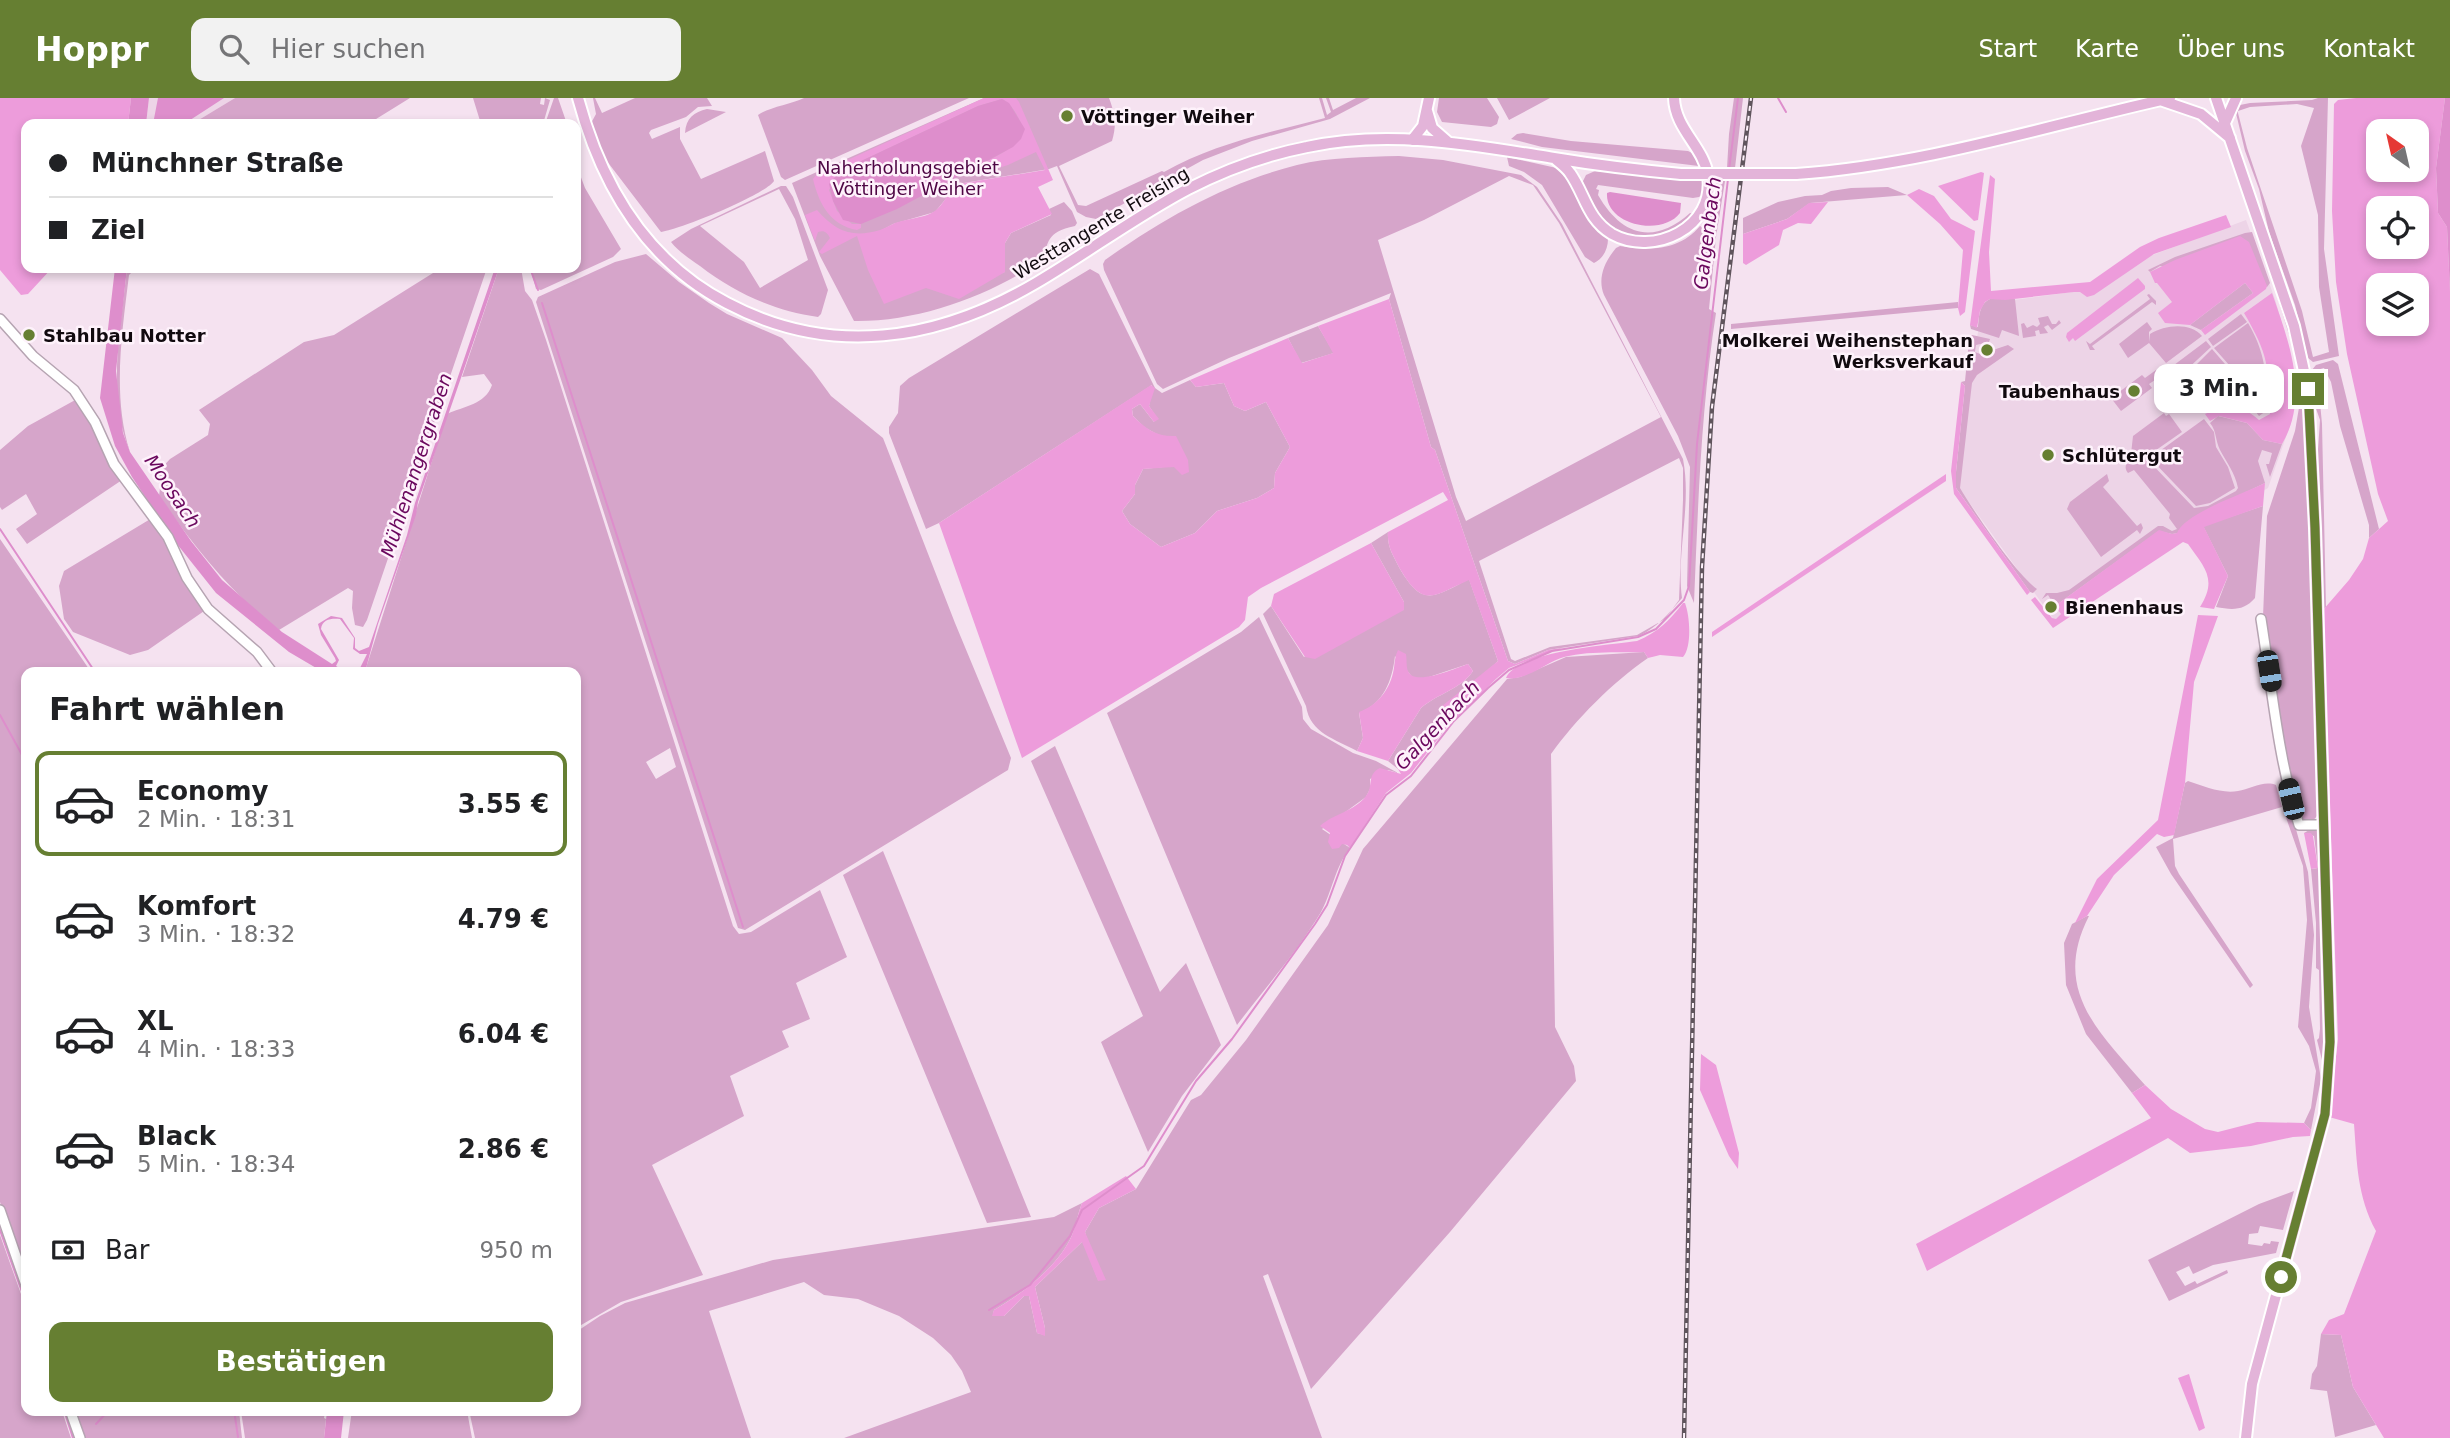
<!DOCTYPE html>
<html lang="de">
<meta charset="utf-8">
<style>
body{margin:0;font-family:"DejaVu Sans",sans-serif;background:#f2f2f2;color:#202124;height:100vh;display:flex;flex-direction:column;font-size:26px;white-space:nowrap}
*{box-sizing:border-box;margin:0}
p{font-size:23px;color:#757577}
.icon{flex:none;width:38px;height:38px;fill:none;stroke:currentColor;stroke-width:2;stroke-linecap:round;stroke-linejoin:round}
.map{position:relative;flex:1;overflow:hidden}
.panel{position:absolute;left:21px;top:569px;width:560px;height:749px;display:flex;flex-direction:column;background:#fff;border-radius:14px;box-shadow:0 4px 10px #0003}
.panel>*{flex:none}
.top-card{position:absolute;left:21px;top:21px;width:560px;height:154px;border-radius:14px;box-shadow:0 4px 10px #0003;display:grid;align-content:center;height:154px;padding:0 28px;background:#fff}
.needle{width:46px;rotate:326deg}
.buttons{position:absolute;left:2366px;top:21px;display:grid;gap:14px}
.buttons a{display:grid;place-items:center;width:63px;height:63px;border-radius:14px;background:#fff;box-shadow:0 4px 10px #0003;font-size:35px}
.end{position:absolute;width:32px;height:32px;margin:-16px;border:9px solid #667f32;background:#fff;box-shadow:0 0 0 4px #fff}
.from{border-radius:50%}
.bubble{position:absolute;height:49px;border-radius:14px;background:#fff;box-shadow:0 4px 10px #0003;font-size:23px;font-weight:600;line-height:49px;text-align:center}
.car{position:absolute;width:21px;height:42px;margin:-21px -10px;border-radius:9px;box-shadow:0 0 5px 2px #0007;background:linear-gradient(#222 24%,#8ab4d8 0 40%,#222 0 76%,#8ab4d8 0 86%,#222 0)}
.top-card b{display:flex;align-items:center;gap:24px;height:66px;font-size:26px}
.top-card b+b{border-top:2px solid #e0e0e0}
.top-card i{width:18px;height:18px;background:#202124}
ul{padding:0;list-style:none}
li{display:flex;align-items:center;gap:21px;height:105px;margin:0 14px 10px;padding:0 14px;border:4px solid transparent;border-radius:14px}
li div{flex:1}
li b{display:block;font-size:26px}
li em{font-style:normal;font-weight:600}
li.on{border-color:#667f32}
li>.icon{width:63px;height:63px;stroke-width:1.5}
h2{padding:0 28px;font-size:32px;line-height:84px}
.pay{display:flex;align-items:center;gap:18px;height:77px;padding:0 28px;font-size:26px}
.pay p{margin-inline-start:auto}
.button{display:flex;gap:14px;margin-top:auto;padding:14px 28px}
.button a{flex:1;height:80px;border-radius:14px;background:#667f32;color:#fff;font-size:28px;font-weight:600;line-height:80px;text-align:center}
header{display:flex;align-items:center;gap:42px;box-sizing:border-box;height:98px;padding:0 35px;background:#667f32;color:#fff}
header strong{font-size:33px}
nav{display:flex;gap:38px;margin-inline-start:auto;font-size:24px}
.search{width:490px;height:63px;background:#f2f2f2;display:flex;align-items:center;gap:18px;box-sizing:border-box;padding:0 24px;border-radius:14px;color:#757577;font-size:26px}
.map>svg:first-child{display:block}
.built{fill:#edd4e7}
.green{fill:#d6a5ca;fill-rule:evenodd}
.forest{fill:#ed9cdb;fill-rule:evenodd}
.water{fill:#de8ecc}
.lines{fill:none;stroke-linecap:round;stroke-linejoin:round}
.stream{stroke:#de8ecc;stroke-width:2}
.minor-casing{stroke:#b6a4b2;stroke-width:12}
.major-casing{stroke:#fff;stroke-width:14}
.minor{stroke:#fff;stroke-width:9}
.major{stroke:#e3b4d9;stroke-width:10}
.rail-casing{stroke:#60555d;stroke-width:4.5}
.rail{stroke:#fef2fb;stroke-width:2;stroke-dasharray:5;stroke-linecap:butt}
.major-bridge-casing{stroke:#fff;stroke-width:14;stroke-linecap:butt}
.major-bridge{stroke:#e3b4d9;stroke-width:10}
.route{stroke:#667f32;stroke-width:9}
.poi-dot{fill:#667f32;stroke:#fef2fb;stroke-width:2.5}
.labels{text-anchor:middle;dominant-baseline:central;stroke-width:5;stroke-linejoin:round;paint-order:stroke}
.poi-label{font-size:18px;font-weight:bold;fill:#110a0f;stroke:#fef2fb;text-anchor:start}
.park-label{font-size:18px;fill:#4e0544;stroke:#fef2fb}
.street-label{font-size:18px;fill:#110a0f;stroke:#fef2fb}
.water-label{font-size:19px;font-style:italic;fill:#6a075d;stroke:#fef2fb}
</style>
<header>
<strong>Hoppr</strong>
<div class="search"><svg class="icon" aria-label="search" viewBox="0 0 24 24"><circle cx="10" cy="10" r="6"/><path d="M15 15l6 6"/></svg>Hier suchen</div>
<nav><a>Start</a><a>Karte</a><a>Über uns</a><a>Kontakt</a></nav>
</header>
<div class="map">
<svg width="2450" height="1340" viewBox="0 0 2450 1340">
<rect width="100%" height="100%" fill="#f5e2f0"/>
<path class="built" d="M 149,0 L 235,0 L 192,26 L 146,26 Z
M 2246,122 L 2275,201 L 2290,254 L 2292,322 L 2268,390 L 2203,428 L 2057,526 L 1958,389 L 1977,239 L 1984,206 L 2094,191 L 2150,158 Z"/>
<path class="green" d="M 235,0 L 410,0 L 368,26 L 192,26 Z
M 473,0 L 541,0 L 540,6 L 544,7 L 545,0 L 550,2 L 543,26 L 481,26 Z
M 554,0 L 558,0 L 567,26 L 545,26 Z
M 593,0 L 595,0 L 602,15 L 635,0 L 707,0 L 712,8 L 698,9 L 686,19 L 651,32 L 649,35 L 652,41 L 680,29 L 680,41 L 701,81 L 765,53 L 774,83 C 765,97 679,132 661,134 L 603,58 L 590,27 L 596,16 Z
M 804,0 L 969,0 L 785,82 L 781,79 L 758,17 C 767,10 791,6 804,0 Z
M 984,0 L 1109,0 C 1115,16 1117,26 1112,43 L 1059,68 L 1078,107 L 1086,108 L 1162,73 L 1164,74 C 1213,46 1271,34 1325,20 L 1319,0 L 1322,0 L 1327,17 L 1331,14 L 1326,0 L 1329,0 L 1333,12 L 1356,0 L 1370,0 L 1330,21 L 1252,43 L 1203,62 L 1096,121 L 1086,119 L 1077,114 L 1057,68 L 1049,71 L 958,86 L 935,114 L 893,126 L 884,131 L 926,190 L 1005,174 L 1005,145 L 1011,135 L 1051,117 L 1049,111 L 1064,104 L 1072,113 L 1077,125 L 1075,128 C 1037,135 1053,155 1036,166 C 984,200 916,224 854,223 L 820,158 L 792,85 Z
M 1439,0 L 1487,0 L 1499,19 L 1497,26 L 1491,29 L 1442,24 L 1437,14 Z
M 1497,0 L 1550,0 L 1509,22 Z
M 1734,0 L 1743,0 L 1735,70 L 1727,70 L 1729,36 Z
M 2318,0 L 2328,0 L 2324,151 L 2339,258 L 2313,264 L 2308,260 L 2295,207 L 2269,134 L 2259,91 L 2245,53 L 2235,11 L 2240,7 L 2250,5 L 2312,2 ZM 2297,6 L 2314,10 L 2301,48 L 2318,117 L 2319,189 L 2329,254 L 2313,259 L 2302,213 L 2247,50 L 2238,15 L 2238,13 L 2250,9 Z
M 707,11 L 726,14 L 685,35 C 686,20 694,14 707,11 Z
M 1523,35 L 1571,43 L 1688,53 L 1692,55 L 1699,68 L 1542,49 L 1511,41 L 1517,36 Z
M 1399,58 L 1443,62 L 1521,77 L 1537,89 L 1562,126 L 1683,361 C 1692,407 1676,455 1682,500 C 1668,516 1659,528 1639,538 L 1548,552 L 1515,566 L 1508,563 L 1435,352 L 1431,349 L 1389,201 L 1391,195 L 1229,260 L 1163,291 L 1157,286 L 1104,172 L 1103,166 L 1105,162 C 1164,120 1226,85 1297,67 C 1330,59 1365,59 1399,58 ZM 1509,78 L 1533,87 L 1559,125 L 1661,319 L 1466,423 L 1456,399 L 1378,142 L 1424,122 ZM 1679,360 L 1683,370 L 1683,402 L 1679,502 L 1665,521 L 1637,537 L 1550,549 L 1515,563 L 1511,561 L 1479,463 Z
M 1507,59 L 1561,71 L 1572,84 L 1582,112 L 1608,141 C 1608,151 1603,161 1594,165 L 1585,159 L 1542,87 L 1524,74 L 1509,68 Z
M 576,66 L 585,90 L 621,151 L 613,159 L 541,192 L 536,191 L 530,170 L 576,170 Z
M 1595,73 L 1704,83 L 1704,95 L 1699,99 L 1693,100 L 1598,87 L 1596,91 L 1599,92 L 1598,97 C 1621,137 1653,148 1690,115 L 1695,117 C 1683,129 1666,141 1647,142 C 1617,144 1585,113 1583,83 L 1586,77 Z
M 1715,83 L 1725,83 L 1716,139 L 1709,211 L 1716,215 C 1701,311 1698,408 1694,505 L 1687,488 L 1690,369 L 1678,338 L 1604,197 C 1597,180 1605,163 1616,150 L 1620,148 C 1649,153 1679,153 1700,128 L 1707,132 L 1709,129 L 1704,122 L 1713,101 Z
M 781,88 L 786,88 L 793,99 L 828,192 L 821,216 L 818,219 C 774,213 735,195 700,168 C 690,161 678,153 671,144 L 691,131 ZM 779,91 L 795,121 L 808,162 L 760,190 L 744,164 L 700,128 Z
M 1888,89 L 1907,97 L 1810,105 L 1787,121 L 1743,136 L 1743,120 L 1778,104 L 1805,98 L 1822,97 L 1831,93 L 1851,90 Z
M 2252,134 L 2270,185 L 2267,189 L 2160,168 L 2150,174 L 2148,172 L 2175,159 L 2245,135 Z
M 646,156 L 679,184 L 709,205 L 727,216 L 782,240 L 812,272 L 831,298 L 883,340 L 955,525 L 1011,660 L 1008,672 L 745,832 L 738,830 L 735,821 L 536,204 L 538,199 L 615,164 Z
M 127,170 L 136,170 L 129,177 C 122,235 112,298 130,354 C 106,297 121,230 127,170 Z
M 441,170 L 487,170 L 367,522 L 363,529 L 355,527 L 352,510 L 353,493 L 348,490 L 279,532 C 229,493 195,450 159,398 L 160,390 L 157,375 L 170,361 L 208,337 L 210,326 L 199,312 L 304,244 L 334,237 Z
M 499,170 L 521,170 L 525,193 L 532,202 L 546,242 L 733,828 L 739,836 L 751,834 L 820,792 L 847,859 L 796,885 L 810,921 L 782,933 L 789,949 L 730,978 L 744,1018 L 652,1067 L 703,1177 L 621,1204 L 576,1230 L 576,574 L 365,573 L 447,316 C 464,308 485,307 492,287 L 484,276 L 462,279 ZM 670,650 L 676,669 L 656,681 L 646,664 Z
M 1090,171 L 1099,176 L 1155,290 L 1162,295 L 1190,282 L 1196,289 L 1224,285 L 1234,308 L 1245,313 L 1266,304 L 1290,349 L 1275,375 L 1274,390 L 1257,400 L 1217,413 L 1195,435 L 1161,449 L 1130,426 L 1122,413 L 1135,396 L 1135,387 L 1143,371 L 1174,368 L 1162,339 L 1144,329 L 1133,318 L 1132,311 L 1140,306 L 1154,324 L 1155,317 L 1149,308 L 1152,287 L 939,425 L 926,431 L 889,335 L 889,329 L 898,315 L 900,288 L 909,280 Z
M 2245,185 L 2253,195 L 2201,232 L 2190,227 Z
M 2278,194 C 2293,241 2302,281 2307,331 L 2320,701 C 2319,711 2320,719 2310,724 L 2302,723 L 2297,713 L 2287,674 L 2263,519 L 2267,418 L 2295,333 L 2302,292 L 2297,262 L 2276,195 Z
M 2149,196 L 2156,203 L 2156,207 L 2152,204 L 2092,248 L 2095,252 L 2090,252 L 2086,243 L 2090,246 L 2150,201 L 2147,197 Z
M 1990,201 L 2015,201 L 2019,238 L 2002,232 L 1999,240 L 1971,231 L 1970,227 L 1978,229 C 1979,219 1979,206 1990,201 Z
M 1958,204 L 1958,210 L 1731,231 L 1731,226 Z
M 2241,216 L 2247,224 L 2213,248 L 2208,241 Z
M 2048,218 L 2052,226 L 2056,226 L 2059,222 L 2061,225 L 2052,232 L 2048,227 L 2044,229 L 2048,235 L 2040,236 L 2039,232 L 2035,233 L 2036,238 L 2023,240 L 2021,226 L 2024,225 L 2027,230 L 2033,227 L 2037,229 L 2040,226 L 2038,220 Z
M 2147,224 L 2152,231 L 2149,234 L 2149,244 L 2150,236 C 2165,227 2190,224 2202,238 L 2166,265 L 2149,245 L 2128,260 L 2119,246 Z
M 2248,225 C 2266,256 2267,278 2266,313 L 2259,318 L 2243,298 L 2247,295 L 2230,268 L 2214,250 Z
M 1318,228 L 1334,255 L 1301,265 L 1288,240 Z
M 1972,237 L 1990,241 L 1989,244 L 1976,247 L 1975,254 L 1988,259 L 1993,252 L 2008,247 L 2014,251 L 1977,277 L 1972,285 L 1960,390 C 1975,415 2016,476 2037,491 L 2033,495 L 2030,494 L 1956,390 L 1956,374 L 1965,288 L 1961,284 L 1965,283 L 1969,243 L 1966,242 Z
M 2206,243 L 2211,249 L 2183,275 L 2192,289 L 2188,294 L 2170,270 Z
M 2212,251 L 2225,266 L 2242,290 L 2202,313 L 2189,295 L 2195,290 L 2186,277 Z
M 2333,262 L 2338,266 L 2379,431 L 2369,440 L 2369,427 L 2340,328 L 2331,284 L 2324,270 L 2317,272 L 2322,326 L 2326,509 L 2323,512 L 2321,512 L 2317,367 L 2320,322 L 2313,302 L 2311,273 L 2316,267 Z
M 2156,272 L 2161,278 L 2149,286 L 2152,290 L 2121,313 L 2111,300 L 2142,277 L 2145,280 Z
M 77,301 L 122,382 L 27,446 L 16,431 L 37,416 L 26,396 L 2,412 L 0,409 L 0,352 L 28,328 Z
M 2164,315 L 2166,318 L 2169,316 L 2182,334 L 2149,357 L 2131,356 L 2133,338 Z
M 2218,318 L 2247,325 L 2263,342 L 2282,346 L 2270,379 L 2266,366 L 2269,366 L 2272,355 L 2262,352 L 2258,363 L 2265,385 L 2198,417 L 2178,435 L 2172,436 L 2159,433 L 2055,508 L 2048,497 L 2042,501 L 2046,495 L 2057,495 L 2069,492 L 2158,428 L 2163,428 L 2172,433 L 2177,431 L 2169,420 L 2170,416 L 2134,372 L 2128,375 C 2123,369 2127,364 2130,358 L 2146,360 L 2194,410 L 2208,408 L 2236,393 L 2238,390 C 2235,375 2227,365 2220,352 C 2215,342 2217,334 2210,325 Z
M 2204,321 L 2214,334 L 2216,349 L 2228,369 L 2235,390 L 2210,405 L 2196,408 L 2150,360 Z
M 2107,376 L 2109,383 L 2103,389 L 2137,428 L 2141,425 L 2143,430 L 2140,436 L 2137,432 L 2101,459 L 2067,411 L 2070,404 Z
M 2263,408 L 2255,500 C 2244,513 2232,512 2216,509 L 2228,478 L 2203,428 Z
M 152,420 L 207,511 L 148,552 L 130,557 L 73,534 L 64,521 L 59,488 L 64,473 Z
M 1388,434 C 1387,449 1393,457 1400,471 C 1423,510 1434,499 1469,481 L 1498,563 L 1444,613 L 1398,671 L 1388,663 L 1421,610 C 1437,596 1461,591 1473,573 L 1468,566 L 1423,581 L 1413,580 L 1395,558 C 1392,583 1384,605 1359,615 L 1363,640 L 1357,653 C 1335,641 1310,635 1306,608 L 1263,516 L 1271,508 L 1304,559 L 1404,504 L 1371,445 Z
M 0,441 L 91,574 L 26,574 L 26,1178 L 0,1104 Z
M 1259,519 L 1302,609 L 1303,621 L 1311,631 L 1353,655 L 1376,663 L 1398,675 L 1388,672 L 1370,681 L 1370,691 L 1366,699 L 1322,731 L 1350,750 C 1335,769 1332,794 1321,814 C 1297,854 1265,890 1237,927 L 1107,615 L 1241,534 Z
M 1644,554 L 1648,560 C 1612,585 1577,620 1551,656 L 1555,929 L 1574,968 L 1576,983 L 1450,1134 L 1311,1291 L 1268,1176 L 1263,1178 L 1322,1340 L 844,1340 L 971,1294 L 962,1273 L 951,1257 L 933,1240 L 899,1218 L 858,1201 L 824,1197 L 804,1184 L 709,1213 L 751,1340 L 475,1340 L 469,1312 L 576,1312 L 576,1234 L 600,1218 L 625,1205 L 773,1162 L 1054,1119 L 1082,1105 C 1078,1115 1076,1127 1072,1137 C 1059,1168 1023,1195 994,1212 L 993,1217 L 1004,1218 L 1024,1198 L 1029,1198 L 1037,1235 L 1045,1237 L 1045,1230 L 1035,1189 L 1083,1143 L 1098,1182 L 1085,1134 L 1099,1110 L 1136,1091 L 1191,1002 L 1201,997 L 1246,942 L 1328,827 L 1363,751 L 1507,581 L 1520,579 L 1566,559 Z
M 1055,648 L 1160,894 L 1186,865 L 1221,947 L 1182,998 L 1148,1054 L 1101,944 L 1143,918 L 1031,663 Z
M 2188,683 C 2204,688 2221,696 2238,693 C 2250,691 2264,682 2276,687 L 2282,709 L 2173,741 L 2175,768 L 2179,776 L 2253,887 L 2250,890 L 2171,776 L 2156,749 L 2173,740 L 2185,685 Z
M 2290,710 L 2308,774 L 2314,837 L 2309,909 L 2321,981 L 2311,1032 L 2304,1025 L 2311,1010 L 2316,973 L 2309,948 L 2298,929 L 2307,822 L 2303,768 L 2283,711 Z
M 2311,731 L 2320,734 L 2327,940 L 2324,970 L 2317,942 L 2319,940 L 2320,931 L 2319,872 L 2316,870 L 2316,825 L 2311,771 L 2318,770 L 2314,738 L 2304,735 Z
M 883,753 L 1031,1119 L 987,1125 L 843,777 Z
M 2087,818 L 2089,818 C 2051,892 2099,934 2145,987 L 2132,995 L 2086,936 L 2066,887 L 2064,845 L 2072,826 Z
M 2294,1093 L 2283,1132 L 2260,1128 L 2258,1135 L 2249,1136 L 2248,1146 L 2262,1148 L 2264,1145 L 2270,1146 L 2271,1143 L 2279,1144 L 2276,1155 L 2213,1167 L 2193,1176 L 2189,1168 L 2176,1174 L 2185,1188 L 2195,1183 L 2197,1186 L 2227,1172 L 2228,1175 L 2169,1203 L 2148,1162 L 2259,1106 Z
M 0,1137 L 26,1210 L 26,1312 L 62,1313 L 71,1340 L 0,1340 Z
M 2321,1236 L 2341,1237 L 2353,1289 L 2376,1327 L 2335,1339 L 2327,1293 L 2310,1291 L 2312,1276 L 2317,1268 Z
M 352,1312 L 421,1313 L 433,1318 L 443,1317 L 439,1313 L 467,1313 L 472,1340 L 348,1340 Z
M 75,1313 L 239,1313 L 242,1340 L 85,1340 Z
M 241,1313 L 325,1313 L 324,1320 L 326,1321 L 324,1340 L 245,1340 Z"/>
<path class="forest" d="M 0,0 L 131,0 L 128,26 L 26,26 L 26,170 L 52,170 L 28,196 L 21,197 L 0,172 Z
M 984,0 L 1016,0 L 1019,4 L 1053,82 L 1038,89 L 1052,116 L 1011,135 L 1005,145 L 1005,174 L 959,201 L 926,190 L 884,206 L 868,172 L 857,138 L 822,156 L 819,154 L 830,140 C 827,134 824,132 818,134 L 815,143 L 805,117 L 817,112 C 836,134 853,140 880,132 C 886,130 890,127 895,125 C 928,115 935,123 952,89 L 958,86 L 1045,72 L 1036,54 L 1008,67 L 979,76 L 974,74 L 973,71 C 992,59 1016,53 1024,31 C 1018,20 1014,7 1002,1 L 978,8 L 840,73 L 829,92 L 837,113 L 852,126 L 861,126 L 861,130 L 857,132 C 830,127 819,106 813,81 L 817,76 Z
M 2356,0 L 2445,0 L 2436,70 L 2438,115 L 2447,129 L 2450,194 L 2450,1340 L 2384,1340 L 2353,1289 L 2341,1237 L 2321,1236 L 2329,1222 L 2344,1216 L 2376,1133 C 2357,1098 2357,1065 2354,1026 L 2329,1019 L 2338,941 L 2323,512 L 2349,482 L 2363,461 L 2369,440 L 2388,423 L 2378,396 L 2347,256 L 2336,184 L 2332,113 L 2334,6 L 2338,2 ZM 2378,33 L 2417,33 L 2417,72 L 2378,72 ZM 2378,110 L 2417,110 L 2417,149 L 2378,149 ZM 2378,187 L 2417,187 L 2417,226 L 2378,226 Z
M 1981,74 L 1984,75 L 1978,122 L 1974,123 L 1938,88 Z
M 1990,77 L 1995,81 L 1989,154 L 1991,193 L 2090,184 L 2140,149 L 2159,140 L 2226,117 L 2231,129 L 2154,156 L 2094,197 L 2087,199 L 2080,194 L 2074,194 L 2005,202 L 1990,201 L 1985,204 L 1980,213 L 1977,230 L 1970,227 Z
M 1919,91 L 1934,98 L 1951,121 L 1975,133 L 1965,214 L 1960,218 L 1958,210 L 1963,152 L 1940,126 L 1907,97 Z
M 1828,104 L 1811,126 L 1798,125 L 1783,132 L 1779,147 L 1746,167 L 1743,165 L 1743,136 L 1787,121 L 1809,105 Z
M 2240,138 L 2249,144 L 2267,188 L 2266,191 L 2205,237 L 2201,232 L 2253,195 L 2245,185 L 2190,227 L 2165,225 L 2158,215 L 2172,204 L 2157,185 L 2155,185 L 2150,174 L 2175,162 Z
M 2138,180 L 2145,188 L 2145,191 L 2075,243 L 2073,240 L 2069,244 L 2066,239 L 2067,235 Z
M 2272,195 C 2289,244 2310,298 2282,346 L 2263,342 L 2247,325 L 2219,318 L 2210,323 L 2205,316 C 2226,305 2240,305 2259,322 L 2270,316 C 2269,268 2268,256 2244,215 Z
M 1389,201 L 1431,349 L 1435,352 L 1508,563 L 1515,566 L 1548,552 L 1562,550 L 1509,570 L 1496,581 L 1448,628 L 1411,675 L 1386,695 L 1350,750 L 1347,747 L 1342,746 L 1339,750 L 1332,751 L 1328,744 L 1330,735 L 1320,728 C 1333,716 1355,713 1366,698 C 1374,688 1366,677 1380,670 L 1401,676 L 1398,671 L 1442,618 L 1442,608 L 1498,563 L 1469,482 C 1434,497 1424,512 1400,471 C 1393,457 1387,449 1388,434 L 1448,402 L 1443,394 L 1261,490 L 1248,499 L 1245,522 L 1239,529 L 1022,660 L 939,425 L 1151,287 L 1155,290 L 1149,308 L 1159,321 L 1154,324 L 1140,306 L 1132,311 L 1133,318 C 1146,331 1157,339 1176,338 L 1188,362 L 1189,374 L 1182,377 L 1174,369 L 1143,371 L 1135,387 L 1135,396 L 1122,413 L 1130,426 L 1161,449 L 1195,435 L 1217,413 L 1257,400 L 1274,390 L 1275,375 L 1290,349 L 1266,304 L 1245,313 L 1234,308 L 1224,285 L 1196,289 L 1190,282 L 1288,240 L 1302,265 L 1333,255 L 1318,228 Z
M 1961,284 L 1965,288 L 1956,374 L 1956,390 L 2030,494 L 2027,497 L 1954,396 L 1951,373 Z
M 1946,376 L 1946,383 L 1712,539 L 1712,534 Z
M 2265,385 L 2263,408 L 2204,429 L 2228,478 L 2214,511 L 2200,509 C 2218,481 2204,469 2188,446 L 2183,444 L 2053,530 L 2031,502 L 2035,499 L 2052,520 L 2056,521 L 2061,516 L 2055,508 L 2159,432 L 2172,436 L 2177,435 C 2185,415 2243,396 2265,385 Z
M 1371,445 L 1404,504 L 1404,512 L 1315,561 L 1305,559 L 1271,508 L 1274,496 Z
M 1683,505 L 1685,505 C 1690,518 1692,549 1683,559 L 1660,557 L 1648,560 L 1644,554 C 1619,555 1578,552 1556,562 C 1541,569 1523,583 1506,580 C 1518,553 1610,547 1637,543 C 1657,535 1670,522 1683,505 Z
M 2198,517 L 2218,518 L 2194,584 L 2185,685 L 2174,737 L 2164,739 L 2157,736 L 2114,777 L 2087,818 L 2075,825 L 2097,781 L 2158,722 Z
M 1398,552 L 1406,556 C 1407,561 1406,569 1408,573 C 1414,589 1456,570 1468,566 L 1473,573 C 1461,591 1437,596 1421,610 L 1388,663 L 1357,653 L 1363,640 L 1359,614 C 1376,608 1389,593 1393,575 C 1395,567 1394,560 1398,552 Z
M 2304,735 L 2311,735 L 2313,738 L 2318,770 L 2311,771 Z
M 1701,956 L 1716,967 L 1739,1055 L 1738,1071 L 1729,1058 L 1700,992 Z
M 2145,987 L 2171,1011 L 2205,1031 L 2218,1034 L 2257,1024 L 2304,1025 L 2311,1032 L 2310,1038 L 2293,1039 L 2251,1048 L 2190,1055 L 2168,1040 L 1927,1173 L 1916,1146 L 2151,1020 L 2132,995 Z
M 1126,1078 L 1136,1091 L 1099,1110 L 1085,1134 L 1106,1182 L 1098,1183 L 1082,1144 L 1035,1189 L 1045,1230 L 1045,1238 L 1037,1235 L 1029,1198 L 1024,1198 L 1004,1218 L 992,1218 L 994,1212 C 1023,1195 1059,1168 1072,1137 C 1076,1127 1078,1115 1082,1105 Z
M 2189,1276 L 2205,1330 L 2199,1333 L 2178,1280 Z"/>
<path class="water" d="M 131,0 L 149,0 L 146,26 L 128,26 Z
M 158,0 L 224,0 L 184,26 L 153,26 Z
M 2445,0 L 2450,0 L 2450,194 L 2447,129 L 2438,115 L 2436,70 Z
M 1002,1 L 1009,5 L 1025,31 L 1021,41 L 1013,49 L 897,111 L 861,126 L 843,122 L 833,103 L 829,86 L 840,73 L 978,8 Z
M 1610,94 L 1681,105 L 1680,115 C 1662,139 1605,127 1607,95 Z
M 115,170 L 127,170 L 116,273 L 123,335 L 130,354 L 191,443 L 222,482 L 282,534 L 332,566 L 336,563 L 335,560 L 321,537 L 318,526 L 331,518 L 342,520 L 355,540 L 355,550 L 359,553 L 369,549 L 407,437 L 415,405 L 495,170 L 499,170 L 418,404 L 416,417 L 378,526 L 365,574 L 358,574 L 367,556 L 360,556 L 353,551 L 354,540 L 340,521 C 332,520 322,521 321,531 L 339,562 L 336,568 L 346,574 L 323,574 L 289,554 L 216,495 L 173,441 L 132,379 L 115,348 L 100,300 Z
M 327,1313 L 344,1313 L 341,1340 L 324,1340 Z"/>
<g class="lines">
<path class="stream" d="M 1778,0 L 1786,14
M 1729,72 L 1738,0
M 530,170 L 538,192
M 542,205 L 743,829
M 0,431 L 95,574
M 0,617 L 26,664
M 0,1132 L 26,1205
M 989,1212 L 1030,1187 L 1070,1138 L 1082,1112 L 1144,1068 L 1196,983 L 1232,941 L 1315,826 L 1327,807 L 1345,758 L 1386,697 L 1411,678 L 1454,623 L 1488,590 L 1509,572 L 1552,553 L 1638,539 L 1656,531 L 1684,502 L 1689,488 L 1697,346 L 1728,81
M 64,1312 L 73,1340
M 234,1312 L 238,1339
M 96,1326 L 109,1312"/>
<defs>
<path id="minor" d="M 0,221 L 33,258 L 74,292 L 95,324 L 114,366 L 168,439 L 187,480 L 208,511 L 257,554 L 272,574
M 2261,521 C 2272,590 2278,661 2299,727 L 2324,727
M 0,1112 L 26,1187
M 70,1312 L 80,1340"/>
<path id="major" d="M 578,0 C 601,86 646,163 727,205 C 831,260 937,243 1036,185 C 1087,155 1135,119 1188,91 C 1225,72 1266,57 1307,49 C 1389,31 1473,47 1554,60 C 1596,67 1638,72 1681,76
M 2216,0 L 2294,228 L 2308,291 L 2315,430 L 2330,944 L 2325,1016 L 2252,1286 L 2246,1340
M 2163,3 L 2201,16 L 2230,40
M 1427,13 L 1432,30 L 1448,44
M 2225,25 L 2236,0
M 1412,42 L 1423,28 L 1429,0
M 1554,60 C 1560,65 1566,69 1570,75 C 1585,96 1587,121 1612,136 C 1653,159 1716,130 1708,77 C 1703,48 1675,31 1674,0
M 1796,76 C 1924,67 2045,28 2170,0"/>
</defs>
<use href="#minor" class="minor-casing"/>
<use href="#major" class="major-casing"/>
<use href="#minor" class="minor"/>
<use href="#major" class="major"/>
<defs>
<path id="rail" d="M 1684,1340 L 1702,469 L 1712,309 L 1751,0"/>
</defs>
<use href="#rail" class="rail-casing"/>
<use href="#rail" class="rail"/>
<defs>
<path id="major-bridge" d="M 1681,76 L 1796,76"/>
</defs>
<use href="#major-bridge" class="major-bridge-casing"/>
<use href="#major-bridge" class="major-bridge"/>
</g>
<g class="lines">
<path class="route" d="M 2281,1179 L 2325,1016 L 2330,944 L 2315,430 L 2308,291"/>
</g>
<g class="poi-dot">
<circle cx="1067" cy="18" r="7"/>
<circle cx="29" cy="237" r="7"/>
<circle cx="1987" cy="252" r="7"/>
<circle cx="2134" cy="293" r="7"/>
<circle cx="2048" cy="357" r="7"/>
<circle cx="2051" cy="509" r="7"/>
</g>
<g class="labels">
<g class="poi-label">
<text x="1081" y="18">Vöttinger Weiher</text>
<text x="43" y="237">Stahlbau Notter</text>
<text x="1973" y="242" text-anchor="end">Molkerei Weihenstephan<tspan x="1973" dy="21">Werksverkauf</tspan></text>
<text x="2120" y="293" text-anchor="end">Taubenhaus</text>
<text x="2062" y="357">Schlütergut</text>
<text x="2065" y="509">Bienenhaus</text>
</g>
<g class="park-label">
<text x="908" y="69">Naherholungsgebiet<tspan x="908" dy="21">Vöttinger Weiher</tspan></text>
</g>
<g class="street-label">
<text transform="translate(1101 125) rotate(-31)">Westtangente Freising</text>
</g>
<g class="water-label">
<text transform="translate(1707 135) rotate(-83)">Galgenbach</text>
<text transform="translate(416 367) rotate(-72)">Mühlenangergraben</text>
<text transform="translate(173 393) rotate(56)">Moosach</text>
<text transform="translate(1437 627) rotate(-47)">Galgenbach</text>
</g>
</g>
</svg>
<div class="buttons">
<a><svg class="needle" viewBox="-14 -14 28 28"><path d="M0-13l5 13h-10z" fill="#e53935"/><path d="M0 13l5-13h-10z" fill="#757577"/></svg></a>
<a><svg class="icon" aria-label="locate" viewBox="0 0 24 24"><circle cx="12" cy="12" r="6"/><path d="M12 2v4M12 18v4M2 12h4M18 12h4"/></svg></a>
<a><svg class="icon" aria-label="layers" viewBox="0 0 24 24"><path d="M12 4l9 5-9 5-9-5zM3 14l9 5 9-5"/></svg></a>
</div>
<i class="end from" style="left:2281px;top:1179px"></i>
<i class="end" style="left:2308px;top:291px"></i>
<div class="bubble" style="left:2154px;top:266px;width:130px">3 Min.</div>
<i class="car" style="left:2269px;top:573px;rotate:171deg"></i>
<i class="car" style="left:2291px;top:701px;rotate:347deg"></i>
<div class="top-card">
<b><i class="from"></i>Münchner Straße</b>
<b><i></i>Ziel</b>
</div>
<section class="panel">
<h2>Fahrt wählen</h2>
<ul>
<li class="on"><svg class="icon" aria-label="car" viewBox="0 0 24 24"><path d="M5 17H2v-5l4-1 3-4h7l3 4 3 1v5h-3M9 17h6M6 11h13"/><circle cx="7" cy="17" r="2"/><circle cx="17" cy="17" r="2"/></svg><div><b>Economy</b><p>2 Min. · 18:31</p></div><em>3.55 €</em></li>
<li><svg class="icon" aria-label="car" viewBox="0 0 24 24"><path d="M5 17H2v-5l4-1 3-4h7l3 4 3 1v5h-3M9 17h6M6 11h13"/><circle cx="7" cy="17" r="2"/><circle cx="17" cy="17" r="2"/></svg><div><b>Komfort</b><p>3 Min. · 18:32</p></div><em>4.79 €</em></li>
<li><svg class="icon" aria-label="car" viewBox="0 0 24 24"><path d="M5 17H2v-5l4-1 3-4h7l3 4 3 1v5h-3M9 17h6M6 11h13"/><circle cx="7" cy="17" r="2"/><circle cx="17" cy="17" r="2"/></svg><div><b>XL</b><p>4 Min. · 18:33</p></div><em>6.04 €</em></li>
<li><svg class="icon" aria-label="car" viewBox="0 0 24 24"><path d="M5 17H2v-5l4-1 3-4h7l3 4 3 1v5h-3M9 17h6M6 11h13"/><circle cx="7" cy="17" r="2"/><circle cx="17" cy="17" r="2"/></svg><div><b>Black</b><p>5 Min. · 18:34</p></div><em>2.86 €</em></li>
</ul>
<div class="pay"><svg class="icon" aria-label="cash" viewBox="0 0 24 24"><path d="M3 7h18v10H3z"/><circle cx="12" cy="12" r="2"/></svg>Bar<p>950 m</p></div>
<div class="button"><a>Bestätigen</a></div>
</section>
</div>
